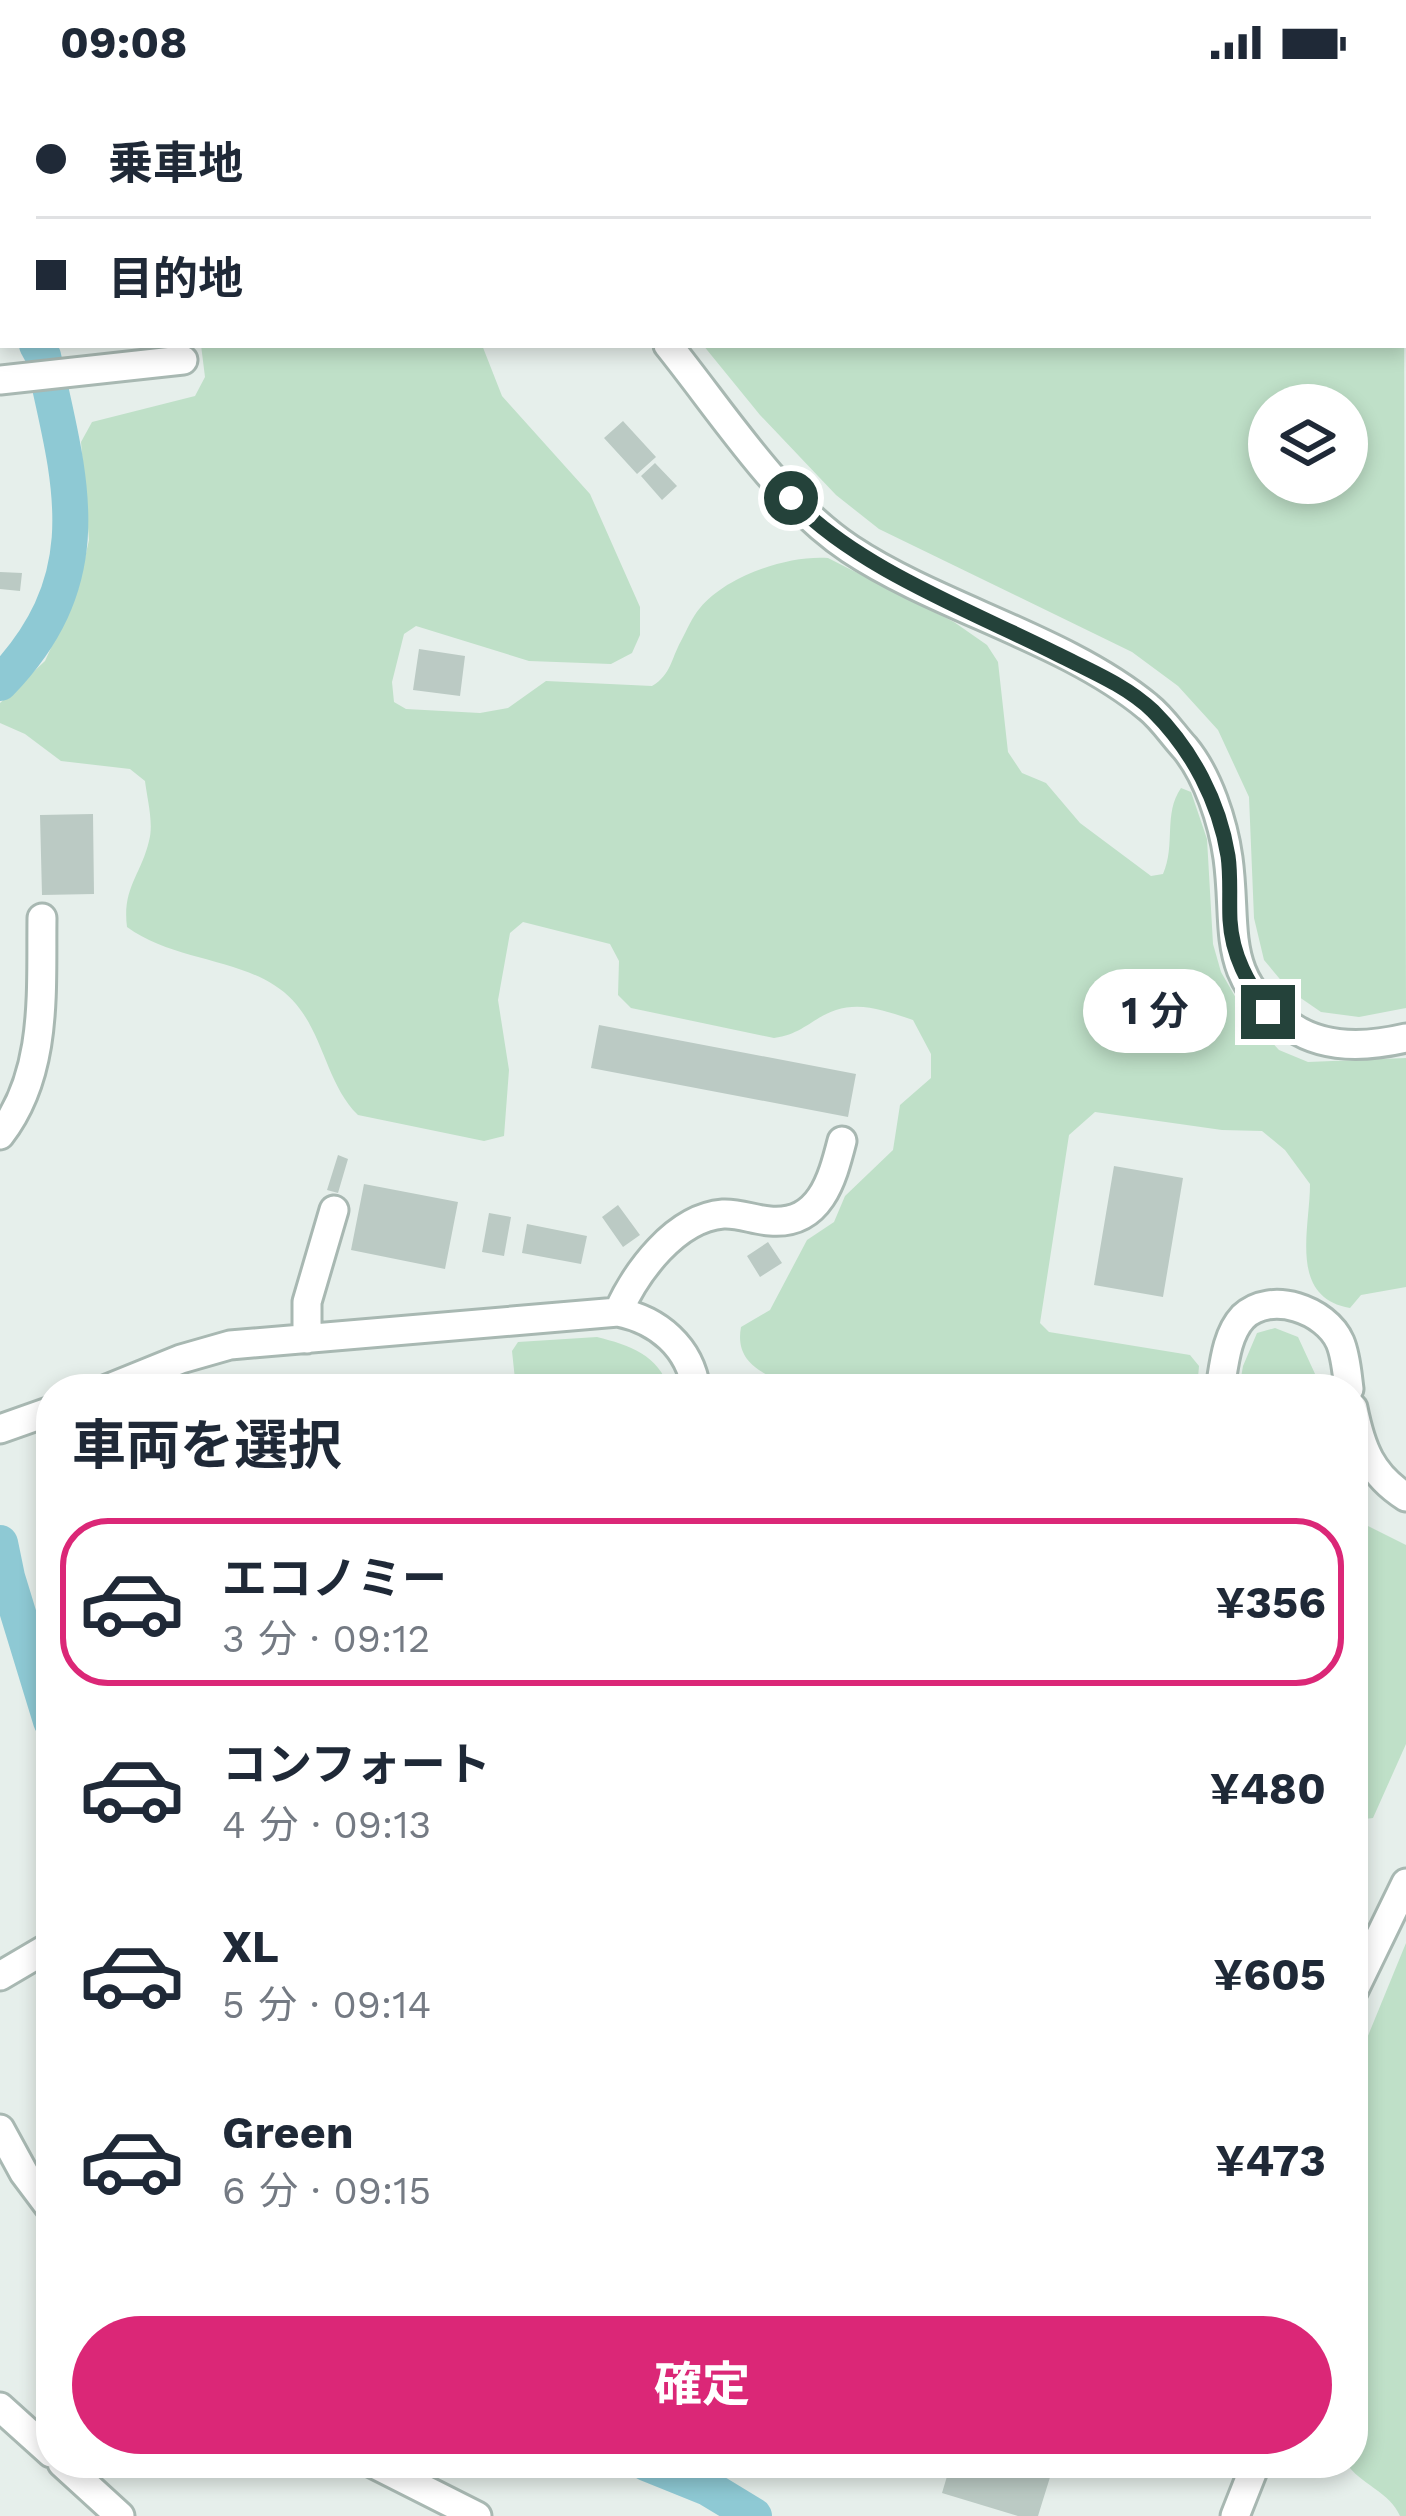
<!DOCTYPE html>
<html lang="ja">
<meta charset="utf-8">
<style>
body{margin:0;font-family:"Work Sans","Noto Sans JP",sans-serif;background:#f2f2f3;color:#1f2937;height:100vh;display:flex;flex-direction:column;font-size:45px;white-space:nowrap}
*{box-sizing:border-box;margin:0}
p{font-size:39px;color:#747a83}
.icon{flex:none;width:66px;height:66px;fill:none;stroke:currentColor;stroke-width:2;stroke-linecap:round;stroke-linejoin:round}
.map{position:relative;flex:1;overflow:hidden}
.drawer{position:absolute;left:36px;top:1290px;width:1332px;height:1104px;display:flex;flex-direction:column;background:#fff;border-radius:48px;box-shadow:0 6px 18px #0003}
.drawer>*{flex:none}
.top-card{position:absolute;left:0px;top:0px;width:1407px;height:264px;box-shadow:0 6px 18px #0003;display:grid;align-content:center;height:264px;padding:0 36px;background:#fff}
.tools{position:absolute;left:1248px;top:300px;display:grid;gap:24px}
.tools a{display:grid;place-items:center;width:120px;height:120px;border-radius:50%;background:#fff;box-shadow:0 6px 18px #0003;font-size:60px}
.end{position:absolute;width:54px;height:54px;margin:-27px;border:15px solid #24423a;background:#fff;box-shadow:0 0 0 6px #fff}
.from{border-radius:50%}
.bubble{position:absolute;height:84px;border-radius:42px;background:#fff;box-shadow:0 6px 18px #0003;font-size:39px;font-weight:700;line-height:84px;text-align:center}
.top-card b{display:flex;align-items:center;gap:42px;height:114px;font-size:45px}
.top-card b+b{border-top:3px solid #e0e1e3}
.top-card i{width:30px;height:30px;background:#1f2937}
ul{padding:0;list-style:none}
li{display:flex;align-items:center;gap:36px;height:168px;margin:0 24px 18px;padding:0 12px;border:6px solid transparent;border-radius:48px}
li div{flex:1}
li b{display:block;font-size:45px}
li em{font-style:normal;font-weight:700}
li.current{border-color:#db2777}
li>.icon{width:108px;height:108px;stroke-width:1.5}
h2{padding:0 36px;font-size:54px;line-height:144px}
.cta{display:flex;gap:24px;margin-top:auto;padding:24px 36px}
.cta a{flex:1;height:138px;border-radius:72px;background:#db2777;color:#fff;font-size:48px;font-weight:700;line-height:138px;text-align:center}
.status{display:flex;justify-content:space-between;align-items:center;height:84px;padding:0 60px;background:#fff;direction:ltr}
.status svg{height:33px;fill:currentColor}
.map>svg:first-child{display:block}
.green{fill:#bfe0c8;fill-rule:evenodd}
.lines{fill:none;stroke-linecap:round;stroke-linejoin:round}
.river{stroke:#8ec9d4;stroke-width:36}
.building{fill:#bbcac4}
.minor-casing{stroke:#a8b8b2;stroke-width:33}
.minor{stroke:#fff;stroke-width:27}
.route{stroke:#24423a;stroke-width:15}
</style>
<div class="status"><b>09:08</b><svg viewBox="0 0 49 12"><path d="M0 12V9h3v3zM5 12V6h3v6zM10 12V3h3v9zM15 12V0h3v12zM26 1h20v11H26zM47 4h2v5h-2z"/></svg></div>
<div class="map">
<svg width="1406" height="2432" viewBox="0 0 1406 2432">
<rect width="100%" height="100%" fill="#e6efeb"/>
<path class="green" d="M 33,0 L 451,0 L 452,3 L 31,3 Z
M 506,0 L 1231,0 L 1235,3 L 506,3 Z
M 1263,0 L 1406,0 L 1406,173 L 1404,3 Z
M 1404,195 L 1406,924 L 1359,933 L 1321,928 L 1289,906 L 1264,876 L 1254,834 L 1249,713 L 1218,646 L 1178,602 L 1132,568 L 879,445 L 836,411 L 760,331 L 703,261 L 1404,261 ZM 1269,321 L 1347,321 L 1347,399 L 1269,399 Z
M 201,261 L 482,261 L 502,312 L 590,410 L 640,523 L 640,551 L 632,569 L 611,580 L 529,577 L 416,542 L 404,550 L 392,598 L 394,618 L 406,625 L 480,629 L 508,624 L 546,597 L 652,602 C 671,591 671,575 681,557 C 687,546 692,533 700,524 C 726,492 788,471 828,474 L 954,538 L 987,561 L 998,578 L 1008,668 L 1022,689 L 1046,699 L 1080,739 L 1151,792 L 1163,790 C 1176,761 1163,730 1181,704 L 1191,708 L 1207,755 L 1213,860 L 1221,888 L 1244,928 L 1279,966 L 1308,978 L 1406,974 L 1406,1203 L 1361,1211 L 1350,1224 C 1288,1213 1310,1145 1310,1100 L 1285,1066 L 1262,1047 L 1222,1046 L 1095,1028 L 1069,1051 L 1040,1239 L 1049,1248 L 1190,1271 L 1199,1282 L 1197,1305 L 795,1305 C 766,1290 734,1281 741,1243 L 770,1226 L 807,1156 L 834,1138 L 845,1112 L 893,1066 L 900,1021 L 931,994 L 931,970 L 913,936 C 889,928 862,917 836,926 C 812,934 803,950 774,954 L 631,924 L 618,911 L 619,877 L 610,860 L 523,838 L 510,849 L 498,916 L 509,986 L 504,1052 L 484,1057 L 358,1031 C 321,995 324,932 274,901 C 232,874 171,875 127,843 C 122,804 141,791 149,757 C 154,740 147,714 145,697 L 130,685 L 61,677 L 25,650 L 0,639 L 0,619 L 45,577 L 78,505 L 89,456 L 81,358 L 92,338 L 195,312 L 205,293 Z
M 1275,1244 L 1298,1253 L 1322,1305 L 1239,1305 L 1243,1282 L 1257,1249 Z
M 597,1253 C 629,1261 659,1271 669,1305 L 516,1305 L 512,1267 L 518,1258 Z
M 1353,1420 L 1368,1442 L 1406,1461 L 1406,1660 L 1373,1734 L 1356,1736 C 1344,1694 1383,1650 1353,1612 Z
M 1406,1859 L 1406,2432 L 1400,2432 C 1390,2408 1360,2400 1346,2379 L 1353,2379 L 1356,2093 L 1353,2031 L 1363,1964 Z"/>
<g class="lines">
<path class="river" d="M 0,64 L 3,66
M 0,599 C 102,493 71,399 43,272 L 37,261
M 0,1459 L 7,1493 L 51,1637
M 646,2379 L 708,2404 L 754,2432"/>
</g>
<path class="building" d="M 623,337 L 656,373 L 637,390 L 604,354 Z
M 655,379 L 677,402 L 662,416 L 641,392 Z
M 0,488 L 22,489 L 20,507 L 0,505 Z
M 419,565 L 465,572 L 460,612 L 413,606 Z
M 93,730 L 94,810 L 42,811 L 40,731 Z
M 599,941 L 856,990 L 848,1033 L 591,984 Z
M 338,1071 L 348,1075 L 338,1109 L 327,1106 Z
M 1114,1082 L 1183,1094 L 1163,1213 L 1094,1201 Z
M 364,1100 L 458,1118 L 445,1185 L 351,1166 Z
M 618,1121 L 640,1151 L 623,1163 L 602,1133 Z
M 489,1129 L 511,1133 L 504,1172 L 482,1168 Z
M 527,1140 L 587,1152 L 581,1180 L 522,1169 Z
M 768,1158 L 782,1179 L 760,1193 L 747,1172 Z
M 951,2379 L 1015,2379 L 1051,2390 L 1038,2432 L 1018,2432 L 942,2409 Z"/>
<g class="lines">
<defs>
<path id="minor" d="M 468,0 L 470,3
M 668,261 C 722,328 778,417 850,465 C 939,524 1066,555 1148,623 C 1162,634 1173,651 1185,664 C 1208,692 1223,738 1228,774 C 1238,846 1218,895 1292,943 C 1326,966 1368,963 1406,954
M 0,296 L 183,276
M 0,1051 C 48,989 41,908 42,834
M 618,1228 C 636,1188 675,1134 723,1130 C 739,1129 754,1136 770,1137 C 820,1141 832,1096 842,1057
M 307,1255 L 307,1218 L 334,1126
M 107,1305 L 181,1275 L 230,1261 L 618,1228 C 658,1236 690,1263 696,1305
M 1220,1305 C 1224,1282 1226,1251 1243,1233 C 1271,1206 1326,1226 1340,1258 C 1346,1272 1347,1290 1349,1305
M 1353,1324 C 1361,1364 1371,1391 1406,1413
M 0,1345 L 51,1327
M 0,1892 L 51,1862
M 1353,1908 L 1406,1799
M 0,2045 L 24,2089 L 51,2125
M 0,2323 L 51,2369
M 62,2379 L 120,2432
M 372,2379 L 477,2432
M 1235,2432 L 1256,2379"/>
</defs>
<use href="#minor" class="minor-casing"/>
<use href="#minor" class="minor"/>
</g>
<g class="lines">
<path class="route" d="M 791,414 C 852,482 976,529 1059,571 C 1091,587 1127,602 1153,627 C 1192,666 1219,717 1228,772 C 1231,792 1229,815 1230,836 C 1232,872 1248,899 1268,928"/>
</g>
</svg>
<div class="tools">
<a><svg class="icon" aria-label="layers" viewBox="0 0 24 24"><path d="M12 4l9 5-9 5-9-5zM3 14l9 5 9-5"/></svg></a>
</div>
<i class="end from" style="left:791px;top:414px"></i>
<i class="end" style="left:1268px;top:928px"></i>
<div class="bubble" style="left:1083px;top:885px;width:144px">1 分</div>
<div class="top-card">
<b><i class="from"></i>乗車地</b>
<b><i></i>目的地</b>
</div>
<section class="drawer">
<h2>車両を選択</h2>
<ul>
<li class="current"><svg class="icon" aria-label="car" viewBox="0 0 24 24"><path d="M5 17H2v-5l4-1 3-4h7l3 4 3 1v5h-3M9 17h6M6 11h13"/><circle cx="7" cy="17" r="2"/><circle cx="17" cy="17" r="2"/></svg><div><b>エコノミー</b><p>3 分 · 09:12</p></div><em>¥356</em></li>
<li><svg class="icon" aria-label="car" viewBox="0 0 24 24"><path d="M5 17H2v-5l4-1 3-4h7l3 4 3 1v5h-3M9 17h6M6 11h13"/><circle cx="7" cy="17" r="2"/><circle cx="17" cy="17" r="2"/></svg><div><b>コンフォート</b><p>4 分 · 09:13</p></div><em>¥480</em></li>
<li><svg class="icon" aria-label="car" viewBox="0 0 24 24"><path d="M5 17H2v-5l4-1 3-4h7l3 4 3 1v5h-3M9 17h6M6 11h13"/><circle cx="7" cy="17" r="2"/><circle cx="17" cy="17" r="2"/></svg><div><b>XL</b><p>5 分 · 09:14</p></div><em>¥605</em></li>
<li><svg class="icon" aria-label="car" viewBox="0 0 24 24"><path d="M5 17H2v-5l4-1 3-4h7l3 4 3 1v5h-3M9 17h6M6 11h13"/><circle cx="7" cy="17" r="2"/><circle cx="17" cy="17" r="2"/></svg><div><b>Green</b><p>6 分 · 09:15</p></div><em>¥473</em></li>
</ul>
<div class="cta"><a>確定</a></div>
</section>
</div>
